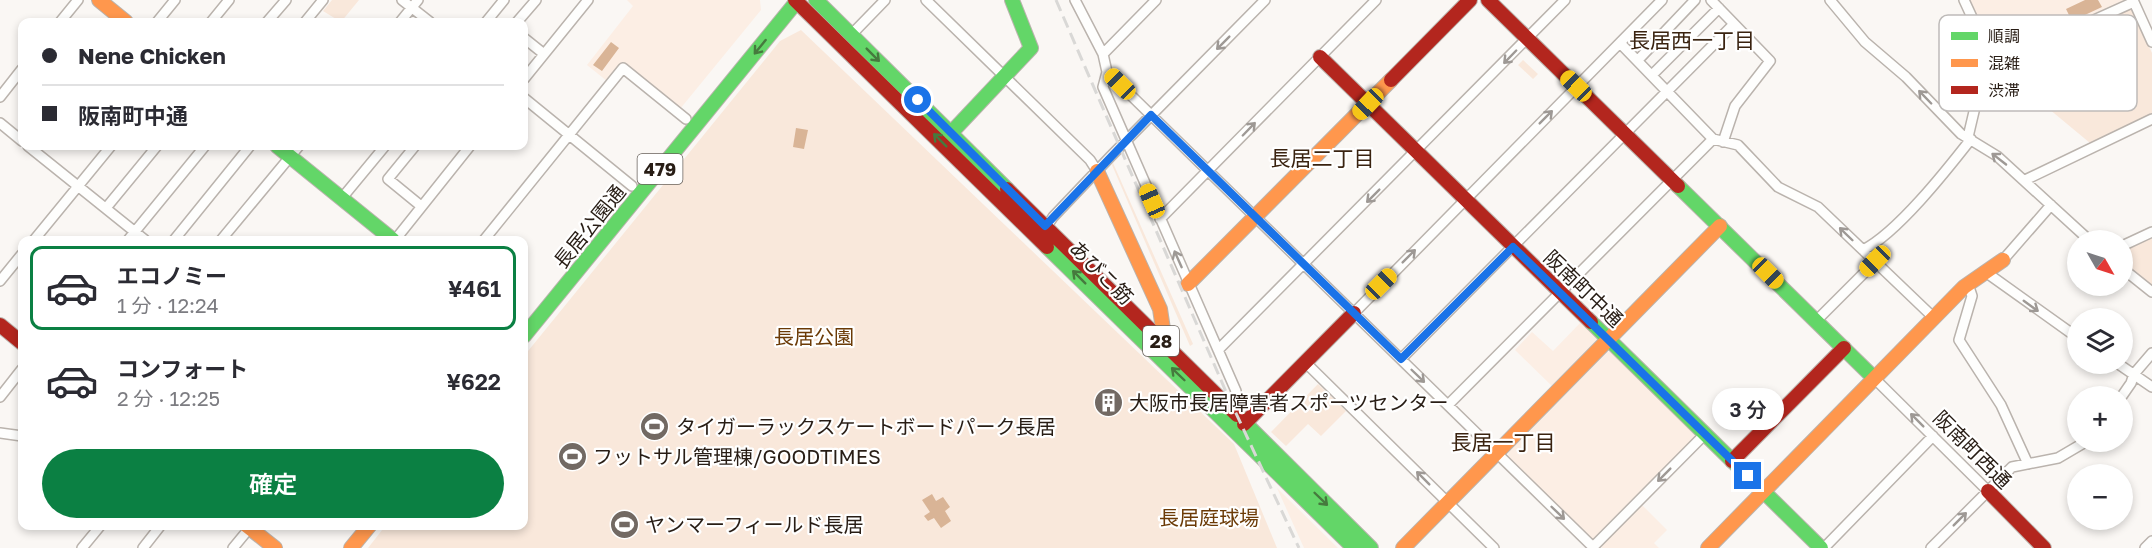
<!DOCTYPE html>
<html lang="ja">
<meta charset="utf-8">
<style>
body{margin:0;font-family:"Golos Text","Noto Sans JP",sans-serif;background:#f7f7f7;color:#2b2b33;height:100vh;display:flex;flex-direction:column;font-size:22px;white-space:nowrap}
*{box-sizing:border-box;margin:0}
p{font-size:20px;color:#7c7c81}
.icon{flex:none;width:33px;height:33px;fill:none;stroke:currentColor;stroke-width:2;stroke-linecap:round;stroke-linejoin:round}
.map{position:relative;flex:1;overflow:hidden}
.sheet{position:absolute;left:18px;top:236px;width:510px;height:294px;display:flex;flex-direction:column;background:#fff;border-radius:12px;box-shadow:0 3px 9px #0003}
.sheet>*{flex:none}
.top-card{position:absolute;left:18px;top:18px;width:510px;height:132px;border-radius:12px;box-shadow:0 3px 9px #0003;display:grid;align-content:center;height:132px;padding:0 24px;background:#fff}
.needle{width:39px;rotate:129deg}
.buttons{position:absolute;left:2067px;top:230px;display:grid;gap:12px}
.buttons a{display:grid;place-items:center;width:66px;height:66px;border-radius:50%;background:#fff;box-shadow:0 3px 9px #0003;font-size:30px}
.end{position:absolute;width:27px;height:27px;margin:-14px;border:8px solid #1a73e8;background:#fff;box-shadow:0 0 0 3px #fff}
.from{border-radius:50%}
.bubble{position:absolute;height:42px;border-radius:21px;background:#fff;box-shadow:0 3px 9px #0003;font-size:20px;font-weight:600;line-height:42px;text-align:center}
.car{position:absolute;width:18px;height:36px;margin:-18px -9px;border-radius:8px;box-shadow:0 0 4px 2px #0007;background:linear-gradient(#f5c518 24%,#345 0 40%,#f5c518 0 76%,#345 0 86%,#f5c518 0)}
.top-card b{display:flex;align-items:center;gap:21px;height:57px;font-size:22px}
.top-card b+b{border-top:2px solid #e1e1e2}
.top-card i{width:15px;height:15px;background:#2b2b33}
ul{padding:10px 0 0;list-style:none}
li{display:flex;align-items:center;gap:18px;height:84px;margin:0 12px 9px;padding:0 12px;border:3px solid transparent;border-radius:12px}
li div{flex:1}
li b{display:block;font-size:22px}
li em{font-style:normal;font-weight:600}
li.selected{border-color:#0b8043}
li>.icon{width:54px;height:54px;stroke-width:1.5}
.primary-button{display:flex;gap:12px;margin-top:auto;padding:12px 24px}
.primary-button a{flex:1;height:69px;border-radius:36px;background:#0b8043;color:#fff;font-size:24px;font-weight:600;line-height:69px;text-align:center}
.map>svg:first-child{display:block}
.built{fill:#fceee4}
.green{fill:#f9e8db}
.water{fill:#d9b496}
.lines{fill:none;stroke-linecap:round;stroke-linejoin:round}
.street-casing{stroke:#bab3ad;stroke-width:12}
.fast-casing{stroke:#bab3ad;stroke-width:16}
.slow-casing{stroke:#bab3ad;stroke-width:16}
.jam-casing{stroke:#bab3ad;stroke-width:16}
.street{stroke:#fefefd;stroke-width:9}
.fast{stroke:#63d668;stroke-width:14}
.slow{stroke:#ff974d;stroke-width:14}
.jam{stroke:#b3261e;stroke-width:14}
.rail{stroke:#d9d8d6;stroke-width:3;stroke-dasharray:12 6;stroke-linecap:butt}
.oneway{stroke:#9e9995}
.oneway2{stroke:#467a3e}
.route{stroke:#1a73e8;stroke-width:8}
.labels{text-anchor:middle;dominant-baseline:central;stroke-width:4.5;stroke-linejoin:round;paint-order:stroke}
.shield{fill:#fff;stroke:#68615b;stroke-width:1.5}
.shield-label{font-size:18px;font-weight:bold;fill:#281d15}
.street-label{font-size:20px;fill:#281d15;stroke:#fff}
.park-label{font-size:20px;fill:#6b3a06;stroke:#fff}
.poi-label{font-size:20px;fill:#281d15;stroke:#fff;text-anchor:start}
.neighbourhood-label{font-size:21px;fill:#3a2310;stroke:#fff}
.key{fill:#fff;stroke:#bebbb9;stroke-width:1.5}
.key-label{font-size:16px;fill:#281d15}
</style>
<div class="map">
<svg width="2152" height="548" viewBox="0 0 2152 548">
<rect width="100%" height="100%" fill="#faf7f4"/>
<path class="built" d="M 627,0 L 760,0 L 761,10 L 680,109 L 623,63 L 607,81 L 587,65 L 633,6 Z
M 1969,0 L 2126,0 L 1998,59 Z
M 1582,321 L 1601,339 L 1554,388 L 1515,350 L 1532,332 L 1553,351 Z
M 1607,352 L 1612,352 L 1694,433 L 1695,438 L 1596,539 L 1591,539 L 1508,457 L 1509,451 Z
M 1277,488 L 1338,548 L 1304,548 Z
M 1640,503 L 1667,530 L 1654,543 L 1659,548 L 1602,548 L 1602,542 Z"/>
<path class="green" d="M 332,0 L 359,0 L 341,22 L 323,11 Z
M 2131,9 L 2152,53 L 2152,113 L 2090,143 L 2037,99 L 2009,93 L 1997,69 Z
M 801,30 L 1234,444 L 1277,548 L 368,548 L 386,525 L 524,525 L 524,356 L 780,41 Z
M 1523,60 L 1538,74 L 1533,79 L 1518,65 Z
M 1113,163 L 1193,344 L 1190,346 L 1112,165 Z
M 2152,237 L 2152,286 L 2123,263 L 2123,251 Z
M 1318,384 L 1346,411 L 1321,436 L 1308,424 L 1286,446 L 1271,432 Z"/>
<path class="water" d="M 2085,0 L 2098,0 L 2102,7 L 2072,21 L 2066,9 Z
M 611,42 L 619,48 L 602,71 L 593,65 Z
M 796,128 L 808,130 L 804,149 L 793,147 Z
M 932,494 L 936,501 L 943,497 L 950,507 L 945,511 L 951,521 L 941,528 L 934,518 L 928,521 L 924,516 L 930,512 L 922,500 Z"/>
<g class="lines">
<defs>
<path id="street" d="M 402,0 L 430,22
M 926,0 L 1090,160 L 1097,171
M 1075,0 L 1103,54 L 1107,72 L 1103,87 L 1236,391 L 1234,398 L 1226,407
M 1711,0 L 1770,61 L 1735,106 L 1723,142
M 1830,0 L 1865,42 L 1906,77 L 1961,134 L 1997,156 L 2089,240
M 1964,0 L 1994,65 L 2134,2
M 2133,0 L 2152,42
M 60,22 L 78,0
M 157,22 L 175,0
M 211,22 L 229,0
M 267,22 L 286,0
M 305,22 L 323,0
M 400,22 L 418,0
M 486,22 L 504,0
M 517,22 L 536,0
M 852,34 L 885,0
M 524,38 L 544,54
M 1620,43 L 1713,139 L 1738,145 L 1778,187 L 1818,207 L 1934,318
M 1103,54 L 1156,0
M 1638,60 L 1695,0
M 1107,72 L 1594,548
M 1652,75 L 1719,8
M 524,79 L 588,0
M 0,97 L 22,69
M 524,98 L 632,186
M 0,123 L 22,141
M 1968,137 L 1988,52
M 28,146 L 145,240
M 415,146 L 388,179 L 421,206
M 2025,180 L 2152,119
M 342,198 L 385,146
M 106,208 L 157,146
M 1160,219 L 1376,0
M 1045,229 L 1053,217 L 1111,156 L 1265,0
M 34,240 L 111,146
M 128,240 L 205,146
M 174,240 L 250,146
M 221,240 L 299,146
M 395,240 L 470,146
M 484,240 L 623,68 L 686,119
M 2122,246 L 2152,232
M 1863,250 C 1897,233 1946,171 1971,139
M 2003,260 L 2051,205
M 2122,268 L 2152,292
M 1987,273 L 2078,338
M 0,281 L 22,254
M 1968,284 L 1972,296 L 1959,340 L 2001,405 L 2028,464
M 1354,313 L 1662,0
M 1816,321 L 1875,262
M 1218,350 L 1565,0
M 1401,359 L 1734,24
M 1305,362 L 1494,548
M 2117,363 L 2152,387
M 1874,378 L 1988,491
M 2122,396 L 2131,383 L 2134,374 L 2152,353
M 0,397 L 22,369
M 1448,405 L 1713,139
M 0,433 L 22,436
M 1593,547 L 1705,434
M 82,548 L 101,525
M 143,548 L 161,525
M 233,548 L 252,525
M 1824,548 L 1933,436
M 1931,548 L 2012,467 L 2058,458 L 2087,441
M 2145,548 L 2152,541"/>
<path id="fast" d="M 816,0 L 1007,189
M 951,133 L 1031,48 L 1012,0
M 277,146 L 393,240
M 1678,186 L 1874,378
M 1047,247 L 1354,548
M 1591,322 L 1821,548
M 524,336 L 798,0
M 1237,415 L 1371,548"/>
<path id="slow" d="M 99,0 L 126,22
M 1097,171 L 1160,309 L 1163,329 L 1158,338
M 1188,284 L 1391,80
M 246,525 L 275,548
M 351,548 L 370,525
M 1403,548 L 1720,226
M 1708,548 L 1964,287 L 2003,260"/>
<path id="jam" d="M 795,0 L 1047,247
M 1488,0 L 1678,186
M 1320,57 L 1591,322
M 1391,80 L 1470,0
M 1007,189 L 1237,415
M 0,325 L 22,343
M 1244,424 L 1354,313
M 1732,461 L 1844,348
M 1988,491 L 2044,548"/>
</defs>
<use href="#street" class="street-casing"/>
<use href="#fast" class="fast-casing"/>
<use href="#slow" class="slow-casing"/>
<use href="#jam" class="jam-casing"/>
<use href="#street" class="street"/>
<use href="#fast" class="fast"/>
<use href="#slow" class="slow"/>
<use href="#jam" class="jam"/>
<path class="rail" d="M 1056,0 L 1227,394 L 1299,548"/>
</g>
<defs><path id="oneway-shaft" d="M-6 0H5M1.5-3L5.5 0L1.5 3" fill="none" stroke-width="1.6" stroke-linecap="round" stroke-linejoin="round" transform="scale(1.5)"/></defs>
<g class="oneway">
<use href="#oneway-shaft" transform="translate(1223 43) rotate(135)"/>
<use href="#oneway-shaft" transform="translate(1510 57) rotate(134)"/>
<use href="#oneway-shaft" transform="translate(1925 97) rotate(-134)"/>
<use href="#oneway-shaft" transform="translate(1546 117) rotate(-45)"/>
<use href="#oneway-shaft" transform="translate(1249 129) rotate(-46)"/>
<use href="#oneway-shaft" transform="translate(1999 159) rotate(-142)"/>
<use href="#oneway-shaft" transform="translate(1373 196) rotate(135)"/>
<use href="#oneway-shaft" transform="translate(1846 234) rotate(-136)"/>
<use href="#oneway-shaft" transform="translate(1409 256) rotate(-45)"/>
<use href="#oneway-shaft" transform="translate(1178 259) rotate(-114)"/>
<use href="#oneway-shaft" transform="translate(2031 306) rotate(36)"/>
<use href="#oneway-shaft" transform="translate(1418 376) rotate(44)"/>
<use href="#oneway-shaft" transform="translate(1917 420) rotate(-135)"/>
<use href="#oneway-shaft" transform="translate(1664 475) rotate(135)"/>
<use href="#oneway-shaft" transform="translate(1423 478) rotate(-135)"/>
<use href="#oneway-shaft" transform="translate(1558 513) rotate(44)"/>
<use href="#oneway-shaft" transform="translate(1960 519) rotate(-45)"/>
</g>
<g class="oneway2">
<use href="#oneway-shaft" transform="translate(760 47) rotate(129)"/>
<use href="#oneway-shaft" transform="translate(873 55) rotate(45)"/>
<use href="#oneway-shaft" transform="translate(940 140) rotate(-135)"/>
<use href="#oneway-shaft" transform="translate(1079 277) rotate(-135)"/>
<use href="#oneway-shaft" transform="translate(1178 374) rotate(-136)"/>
<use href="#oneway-shaft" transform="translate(1321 499) rotate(44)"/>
</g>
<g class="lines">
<path class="route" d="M 918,100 L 1045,226 L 1151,115 L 1401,359 L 1513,247 L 1748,476"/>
</g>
<defs>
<symbol id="building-disc" viewBox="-11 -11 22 22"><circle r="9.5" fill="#726963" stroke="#fff"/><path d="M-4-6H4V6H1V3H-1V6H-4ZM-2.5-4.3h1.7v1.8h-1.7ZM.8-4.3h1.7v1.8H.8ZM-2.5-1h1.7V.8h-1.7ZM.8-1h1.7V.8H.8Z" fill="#fff"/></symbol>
<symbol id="stadium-disc" viewBox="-11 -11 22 22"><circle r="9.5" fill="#726963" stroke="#fff"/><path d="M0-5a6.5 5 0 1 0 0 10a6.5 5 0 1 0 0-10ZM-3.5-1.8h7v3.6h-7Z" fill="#fff"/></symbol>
</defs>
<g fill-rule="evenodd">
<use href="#building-disc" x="1092" y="386" width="33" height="33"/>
<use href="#stadium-disc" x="638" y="410" width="33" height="33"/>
<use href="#stadium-disc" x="556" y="440" width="33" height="33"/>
<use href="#stadium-disc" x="608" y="508" width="33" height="33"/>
</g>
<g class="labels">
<g class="shield">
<rect x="637.5" y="154" width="45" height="30" rx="4.5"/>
<rect x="1143" y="326" width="36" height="30" rx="4.5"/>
</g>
<g class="shield-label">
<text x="660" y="169">479</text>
<text x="1161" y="341">28</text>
</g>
<g class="street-label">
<text transform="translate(589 226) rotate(-51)">長居公園通</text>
<text transform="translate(1102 272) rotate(45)">あびこ筋</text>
<text transform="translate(1584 288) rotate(44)">阪南町中通</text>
<text transform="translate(1973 449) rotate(45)">阪南町西通</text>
</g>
<g class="park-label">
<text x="814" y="336">長居公園</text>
<text x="1209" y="517">長居庭球場</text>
</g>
<g class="poi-label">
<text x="1129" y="402">大阪市長居障害者スポーツセンター</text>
<text x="676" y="426">タイガーラックスケートボードパーク長居</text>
<text x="593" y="456">フットサル管理棟/GOODTIMES</text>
<text x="645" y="524">ヤンマーフィールド長居</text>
</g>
<g class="neighbourhood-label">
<text x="1692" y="40">長居西一丁目</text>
<text x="1322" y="158">長居二丁目</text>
<text x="1503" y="442">長居一丁目</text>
</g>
</g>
<rect x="1939" y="15" width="198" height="96" rx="9" class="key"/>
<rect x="1951" y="32" width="27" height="8" fill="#63d668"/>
<rect x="1951" y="59" width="27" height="8" fill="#ff974d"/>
<rect x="1951" y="86" width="27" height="8" fill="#b3261e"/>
<g class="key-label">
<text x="1988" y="42">順調</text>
<text x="1988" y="69">混雑</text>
<text x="1988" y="96">渋滞</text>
</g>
</svg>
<div class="buttons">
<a><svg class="needle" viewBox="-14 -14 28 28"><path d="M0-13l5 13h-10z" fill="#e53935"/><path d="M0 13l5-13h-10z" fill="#7c7c81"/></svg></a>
<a><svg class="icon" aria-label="layers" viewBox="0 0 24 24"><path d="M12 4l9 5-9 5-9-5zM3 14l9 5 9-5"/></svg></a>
<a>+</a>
<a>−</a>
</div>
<i class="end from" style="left:918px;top:100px"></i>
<i class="end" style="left:1748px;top:476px"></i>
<div class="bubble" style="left:1712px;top:388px;width:72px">3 分</div>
<i class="car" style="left:1120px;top:84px;rotate:315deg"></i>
<i class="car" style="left:1576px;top:86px;rotate:314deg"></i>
<i class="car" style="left:1368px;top:104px;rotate:224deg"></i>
<i class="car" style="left:1152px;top:201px;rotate:336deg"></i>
<i class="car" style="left:1875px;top:261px;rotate:225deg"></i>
<i class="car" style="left:1768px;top:273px;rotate:135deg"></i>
<i class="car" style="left:1381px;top:284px;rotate:45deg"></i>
<div class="top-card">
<b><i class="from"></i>Nene Chicken</b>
<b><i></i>阪南町中通</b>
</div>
<section class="sheet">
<ul>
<li class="selected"><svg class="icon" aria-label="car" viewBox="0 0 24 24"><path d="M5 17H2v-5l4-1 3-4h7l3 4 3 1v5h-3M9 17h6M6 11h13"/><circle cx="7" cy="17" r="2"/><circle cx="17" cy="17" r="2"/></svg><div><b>エコノミー</b><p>1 分 · 12:24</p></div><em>¥461</em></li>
<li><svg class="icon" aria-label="car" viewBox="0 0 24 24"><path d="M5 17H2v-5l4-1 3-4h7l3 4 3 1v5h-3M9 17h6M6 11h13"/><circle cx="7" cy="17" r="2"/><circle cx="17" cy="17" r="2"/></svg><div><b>コンフォート</b><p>2 分 · 12:25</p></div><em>¥622</em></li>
</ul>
<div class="primary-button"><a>確定</a></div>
</section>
</div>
